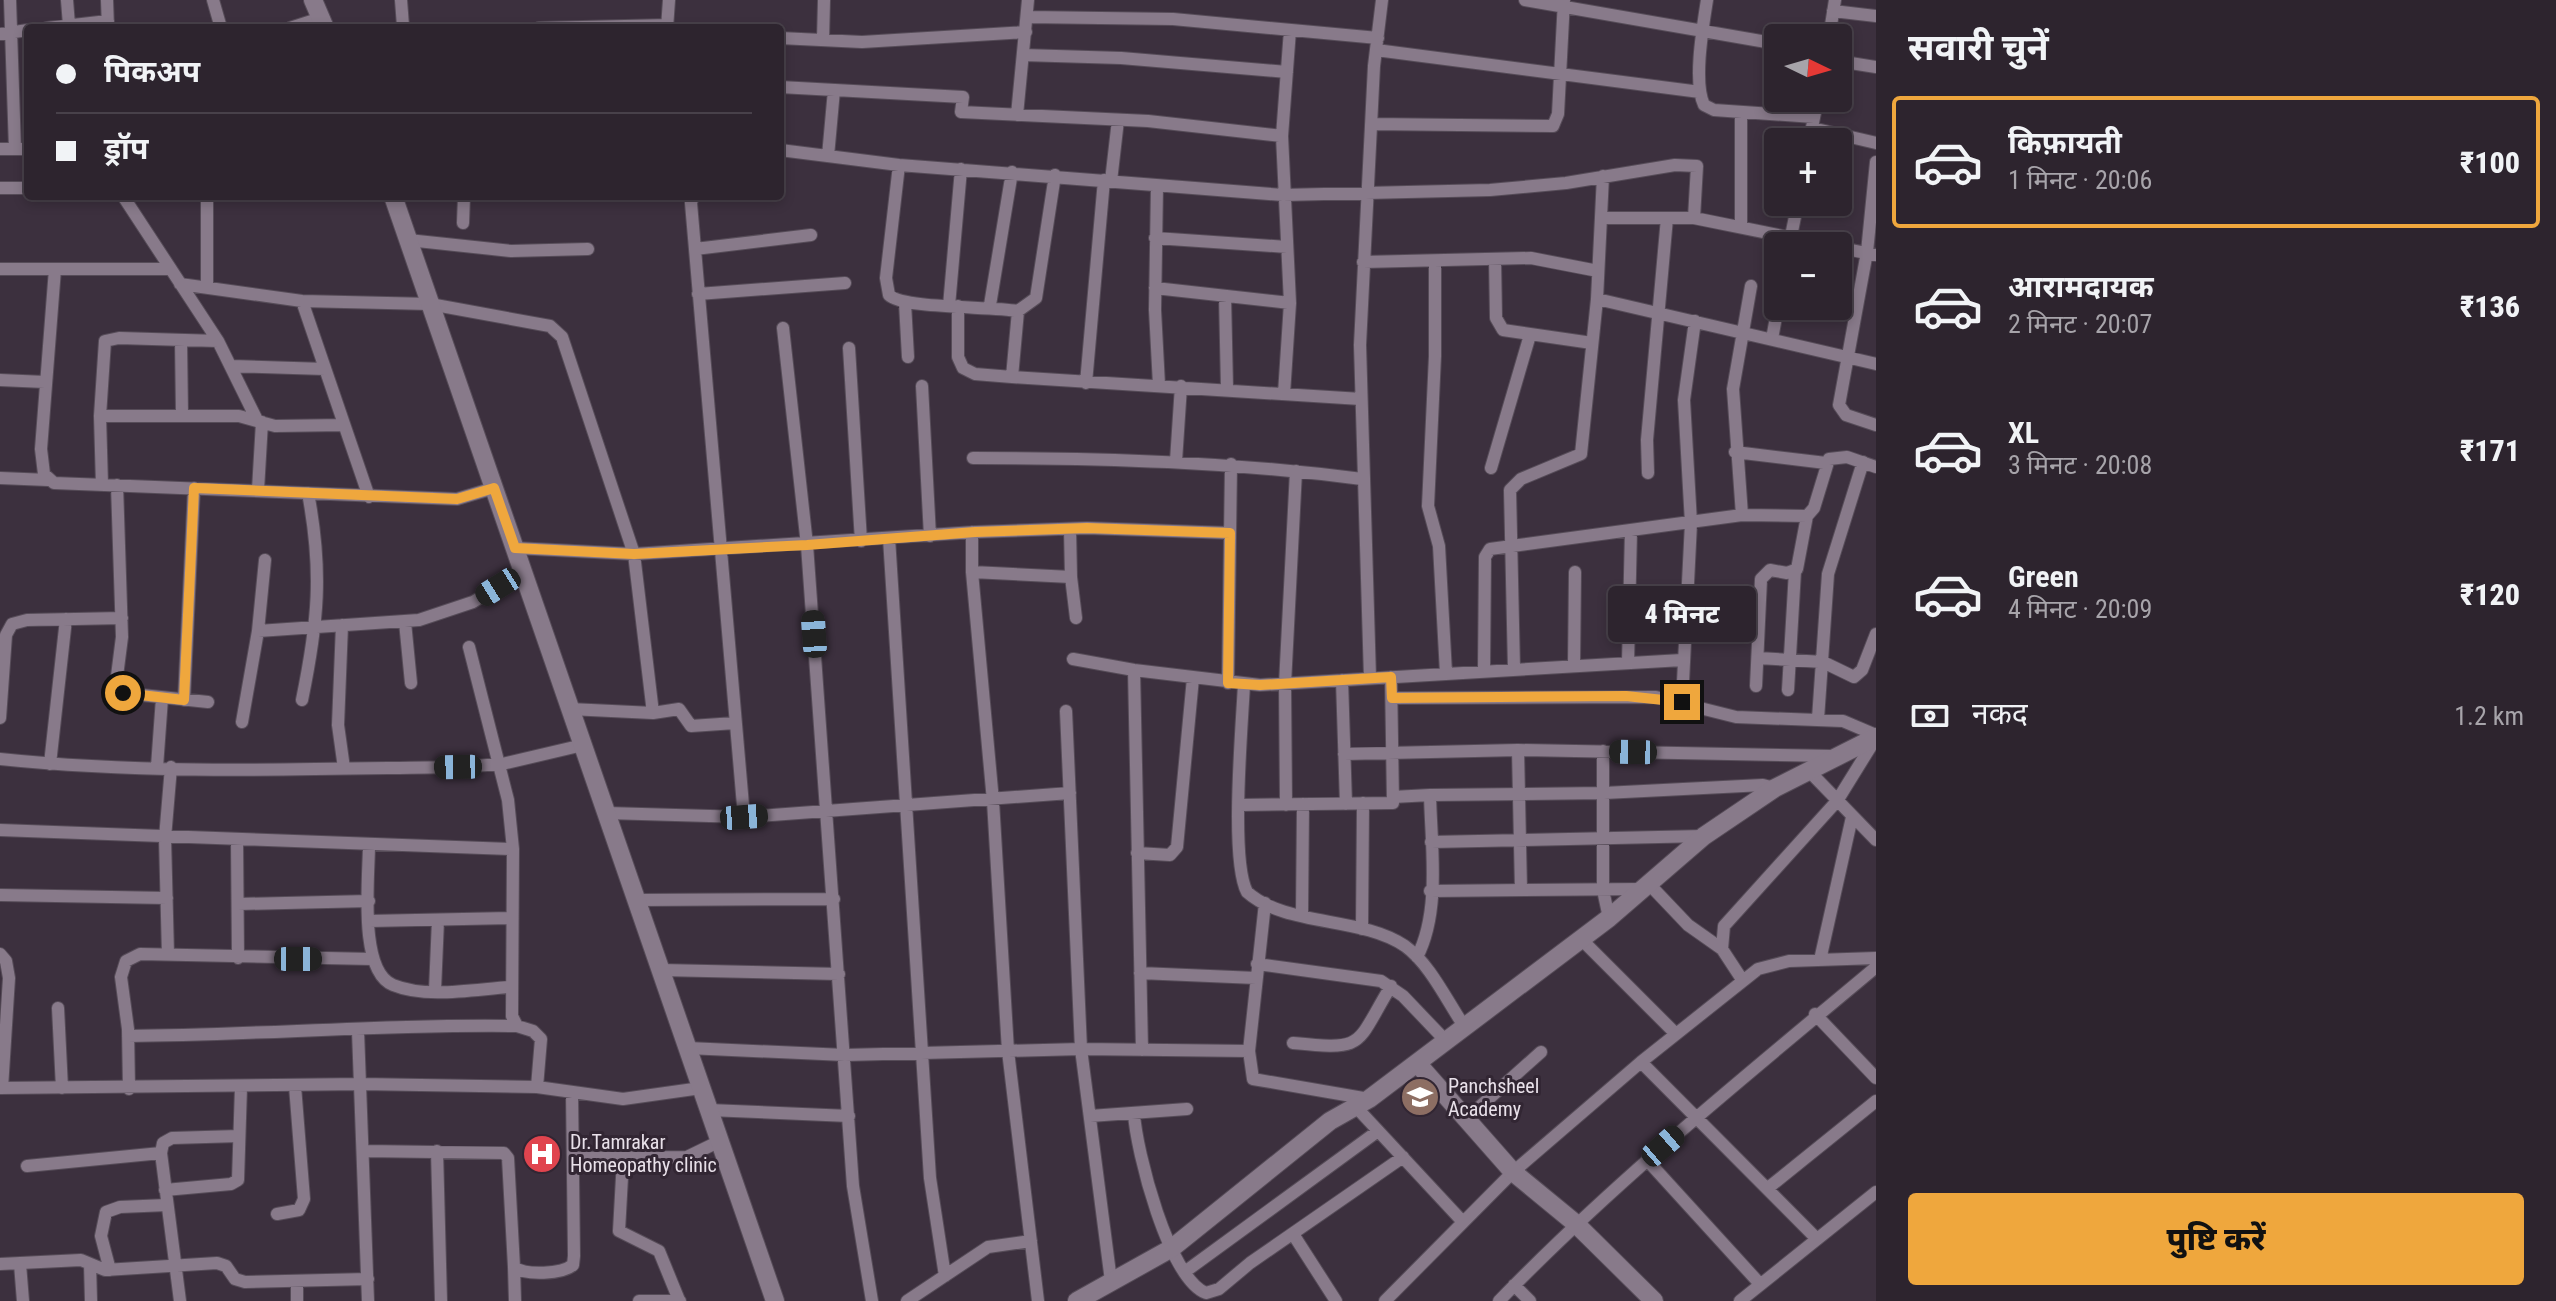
<!DOCTYPE html>
<html lang="hi">
<meta charset="utf-8">
<style>
body{margin:0;font-family:"Roboto Condensed","Noto Sans Devanagari",sans-serif;background:#39303a;color:#f1f3f6;height:100vh;display:flex;flex-direction:column;font-size:30px;white-space:nowrap}
*{box-sizing:border-box;margin:0}
p{font-size:26px;color:#a7a4aa}
.icon{flex:none;width:44px;height:44px;fill:none;stroke:currentColor;stroke-width:2;stroke-linecap:round;stroke-linejoin:round}
.map{position:relative;flex:1;overflow:hidden}
.side{display:flex;flex-direction:column;background:#2d242e;width:680px}
.side>*{flex:none}
.banner{position:absolute;left:24px;top:24px;width:760px;height:176px;border-radius:8px;box-shadow:0 4px 12px #0003,0 0 0 2px #48414a;display:grid;align-content:center;height:176px;padding:0 32px;background:#2d242e}
.needle{width:52px;rotate:95deg}
.controls{position:absolute;left:1764px;top:24px;display:grid;gap:16px}
.controls a{display:grid;place-items:center;width:88px;height:88px;border-radius:8px;background:#2d242e;box-shadow:0 4px 12px #0003,0 0 0 2px #48414a;font-size:40px}
.end{position:absolute;width:36px;height:36px;margin:-18px;border:10px solid #efa73d;background:#111;box-shadow:0 0 0 4px #111}
.from{border-radius:50%}
.bubble{position:absolute;height:56px;border-radius:8px;background:#2d242e;box-shadow:0 4px 12px #0003,0 0 0 2px #48414a;font-size:26px;font-weight:800;line-height:56px;text-align:center}
.car{position:absolute;width:24px;height:48px;margin:-24px -12px;border-radius:10px;box-shadow:0 0 6px 2px #0007;background:linear-gradient(#222 24%,#8ab4d8 0 40%,#222 0 76%,#8ab4d8 0 86%,#222 0)}
.banner b{display:flex;align-items:center;gap:28px;height:76px;font-size:30px}
.banner b+b{border-top:2px solid #48414a}
.banner i{width:20px;height:20px;background:#f1f3f6}
ul{padding:0;list-style:none}
li{display:flex;align-items:center;gap:24px;height:132px;margin:0 16px 12px;padding:0 16px;border:4px solid transparent;border-radius:8px}
li div{flex:1}
li b{display:block;font-size:30px}
li em{font-style:normal;font-weight:800}
li.on{border-color:#efa73d}
li>.icon{width:72px;height:72px;stroke-width:1.5}
h2{padding:0 32px;font-size:36px;line-height:96px}
.pay{display:flex;align-items:center;gap:20px;height:88px;padding:0 32px;font-size:30px}
.pay p{margin-inline-start:auto}
.primary-button{display:flex;gap:16px;margin-top:auto;padding:16px 32px}
.primary-button a{flex:1;height:92px;border-radius:8px;background:#efa73d;color:#111;font-size:32px;font-weight:800;line-height:92px;text-align:center}
main{display:flex;flex:1;min-height:0}
.map>svg:first-child{display:block}
.lines{fill:none;stroke-linecap:round;stroke-linejoin:round}
.street-casing{stroke:#564c58;stroke-width:14}
.secondary-casing{stroke:#564c58;stroke-width:20}
.street{stroke:#887a8a;stroke-width:12}
.secondary{stroke:#887a8a;stroke-width:18}
.route{stroke:#efa73d;stroke-width:10}
.labels{text-anchor:middle;dominant-baseline:central;stroke-width:6;stroke-linejoin:round;paint-order:stroke}
.poi-label{font-size:20px;fill:#e9e1ea;stroke:#322633;text-anchor:start}
</style>
<main>
<div class="map">
<svg width="1876" height="1301" viewBox="0 0 1876 1301">
<rect width="100%" height="100%" fill="#3c303e"/>
<g class="lines">
<defs>
<path id="street" d="M 10,0 L 15,149
M 67,0 L 69,25
M 107,0 L 108,28
M 213,0 L 221,28
M 401,0 L 403,26
M 1525,0 L 1778,44
M 1707,0 C 1703,26 1693,82 1704,105 L 1714,110 L 1814,117
M 1833,11 L 1876,16
M 1027,17 L 1173,19 L 1378,38
M 47,28 L 108,21
M 290,28 L 321,18
M 539,28 L 668,25
M 667,28 L 669,0
M 0,34 L 28,30
M 780,38 L 862,42 L 1026,32
M 1829,38 L 1835,0
M 823,40 L 824,0
M 1376,50 L 1700,92
M 1023,55 L 1121,58 L 1287,72
M 1838,61 L 1876,67
M 780,87 L 963,97 L 961,112 L 1148,121 L 1282,136
M 1017,115 L 1028,0
M 1371,124 L 1553,126 L 1558,114 L 1564,0
M 1812,128 L 1876,143
M 1809,142 L 1818,98
M 0,149 L 28,149
M 780,150 L 899,165 L 1283,195 L 1490,190 L 1566,183 L 1675,165 L 1697,166 L 1694,218
M 828,156 L 834,90
M 1876,162 L 1867,252 L 1839,405 L 1846,415 L 1876,425
M 899,165 L 886,278 L 889,295 C 903,309 991,306 1018,311 L 1036,298 L 1055,175
M 1111,181 L 1118,120
M 1157,186 L 1155,310 L 1159,385
M 0,188 L 28,188
M 123,196 L 218,341 L 256,418
M 693,196 L 691,203 L 744,817
M 1601,218 L 1694,218 L 1876,255
M 463,223 L 464,196
M 1741,226 L 1741,112
M 1155,238 L 1287,247
M 408,240 L 511,251 L 588,249
M 1789,246 L 1798,202
M 695,249 L 811,235
M 1495,259 L 1496,318 L 1503,330 L 1592,343
M 1363,262 L 1531,258 L 1598,271
M 1435,262 L 1435,356 L 1428,506 L 1439,546 L 1446,673
M 0,269 L 170,269
M 55,269 L 41,449 L 44,474 L 54,483 L 457,499 L 494,488
M 180,284 L 302,301 L 430,304 L 550,326 L 562,337 L 566,349 L 634,554 L 653,713
M 207,288 L 207,196
M 1155,288 L 1290,303
M 698,294 L 845,283
M 1225,296 L 1227,388
M 1597,299 L 1876,364
M 302,301 L 369,497
M 905,303 L 908,357
M 990,305 L 1012,172
M 949,306 L 961,169
M 958,306 L 958,357 L 963,368 L 975,374 L 1012,377
M 1018,311 L 1012,377 L 1361,399
M 783,328 L 807,545 L 853,1186 L 872,1301
M 1772,339 L 1778,306
M 181,340 L 182,416
M 849,348 L 861,541
M 232,366 L 325,369
M 0,380 L 45,382
M 1086,383 L 1104,180
M 922,386 L 930,536
M 1284,394 L 1290,303 L 1282,136 L 1290,30
M 100,416 L 239,416 L 275,426 L 344,425
M 1735,452 L 1826,463
M 973,458 C 1106,458 1230,462 1362,479
M 1176,461 L 1181,386
M 1491,468 L 1530,335
M 1648,473 L 1647,440 L 1667,218
M 0,478 L 48,480
M 102,485 L 100,416 L 105,341 L 119,338 L 218,341
M 117,485 L 122,637 L 117,676 L 123,693 L 208,702
M 258,490 L 262,422
M 1742,515 L 1733,389 L 1751,286
M 1070,529 L 1071,577 L 1076,618
M 972,532 L 972,572 L 993,801 L 1008,1051 L 1038,1301
M 889,538 L 930,1178 L 945,1276
M 515,548 L 634,554 L 975,532 L 1087,528 L 1230,533
M 972,572 L 1071,577
M 405,622 L 411,683
M 342,625 L 338,725 L 344,768
M 258,631 L 419,620 L 473,602 L 523,571
M 469,647 L 508,800 L 513,849 L 512,1016 L 517,1026 L 533,1031 L 541,1039 L 537,1087
M 1758,658 L 1823,662 L 1854,677 L 1862,670 L 1876,634
M 1073,659 L 1134,670 L 1260,685 L 1682,660
M 1628,663 L 1631,530
M 1574,666 L 1575,572
M 1514,669 L 1510,490 L 1521,479 L 1581,454 L 1597,299 L 1603,176
M 1134,670 L 1142,1050
M 1484,670 L 1485,557 L 1490,549 L 1742,515 L 1807,516 L 1814,508 L 1829,459 L 1847,457 L 1876,467
M 1370,678 L 1360,345 L 1374,66 L 1382,0
M 1342,680 L 1346,804
M 1228,683 L 1231,464
M 1244,684 C 1242,726 1230,860 1247,892 C 1286,927 1361,916 1405,946 C 1430,964 1447,1001 1464,1026
M 1756,686 L 1761,579 L 1770,570 L 1787,573 L 1797,569 L 1807,516
M 1788,690 L 1795,571
M 1392,698 L 1656,697 L 1736,717 L 1843,721 L 1876,735
M 184,700 L 194,488
M 302,700 C 318,622 323,572 308,493
M 1682,702 L 1691,523 L 1684,400 L 1695,321
M 570,709 L 653,713 L 679,709 L 691,726 L 735,723
M 1066,711 L 1081,1049 L 1111,1281
M 0,718 L 6,635 L 12,624 L 27,620 L 122,618
M 1818,719 L 1828,574 L 1863,462
M 242,722 L 258,631 L 265,560
M 1518,750 L 1521,890
M 1603,751 L 1603,890 L 1609,918
M 1344,754 L 1518,750 L 1833,756
M 0,759 C 152,775 306,769 458,767 L 502,764 L 583,745
M 50,764 L 66,619
M 157,767 L 162,698
M 1810,772 L 1876,840
M 1430,795 L 1604,793 L 1763,785 L 1775,788
M 1393,797 L 1430,795 C 1431,845 1441,911 1417,957
M 1239,805 L 1393,803 L 1391,677
M 1286,805 L 1285,684 L 1296,471
M 607,813 L 744,817 L 1070,793
M 0,830 L 513,849
M 237,840 L 238,958
M 1431,842 L 1704,836
M 369,844 C 369,877 358,971 393,985 C 427,999 476,989 511,987
M 1137,853 L 1170,855 L 1177,847 L 1193,678
M 1649,884 L 1688,925 L 1722,949
M 1430,891 L 1643,889
M 0,895 L 167,898
M 637,900 L 834,899
M 238,904 L 369,901
M 1302,915 L 1303,804
M 369,921 L 512,918
M 1362,929 L 1363,803
M 1580,938 L 1676,1034
M 0,954 L 6,961 L 9,978 L 2,1088
M 168,955 L 165,838 L 171,767
M 1820,960 L 1852,817
M 1257,964 L 1381,981 L 1403,996 L 1445,1040
M 661,970 L 839,974
M 1140,973 L 1256,978
M 1743,981 L 1722,949 L 1724,926 L 1837,801 L 1876,738
M 435,990 L 438,920
M 58,1008 L 62,1088
M 1815,1014 L 1876,1078
M 358,1031 L 368,1301
M 128,1036 C 258,1035 387,1024 517,1026
M 1293,1043 C 1367,1050 1354,1047 1391,986
M 688,1048 L 845,1055 L 1081,1049 L 1249,1051 L 1253,1079 L 1369,1099
M 1249,1051 L 1265,903
M 1641,1062 L 1816,1238
M 0,1088 L 361,1084 L 537,1087 L 623,1099 L 701,1088
M 129,1089 L 128,1029 L 121,977 L 126,961 L 140,954 L 372,959
M 1356,1107 L 1463,1222
M 709,1110 L 849,1116
M 1134,1113 C 1136,1151 1169,1279 1206,1293 L 1219,1289 L 1250,1263 L 1403,1157
M 1090,1116 L 1187,1109
M 1466,1119 L 1541,1052
M 365,1151 L 504,1153 L 508,1158 L 514,1267 C 526,1276 562,1274 573,1265 L 574,1256 L 572,1092
M 437,1151 L 441,1301
M 573,1158 L 687,1157 L 720,1141
M 623,1159 L 619,1231 L 659,1251 L 679,1300
M 1647,1160 L 1760,1284
M 27,1166 L 161,1153
M 1768,1188 L 1876,1101
M 165,1190 L 231,1184 L 238,1180 L 241,1087
M 277,1214 L 299,1210 L 304,1199 L 295,1086
M 1293,1234 L 1336,1301
M 0,1264 L 81,1260 L 105,1270 L 217,1263 L 226,1266 L 235,1279 L 245,1282 L 368,1279
M 20,1264 L 23,1301
M 90,1264 L 91,1301
M 514,1267 L 515,1301
M 110,1270 L 101,1236 L 106,1212 L 120,1207 L 167,1205
M 1186,1271 L 1378,1131
M 297,1281 L 297,1301
M 1514,1285 L 1530,1301
M 180,1301 L 161,1153 L 163,1143 L 172,1138 L 239,1136
M 639,1301 L 680,1301
M 907,1301 L 988,1247 L 1031,1241
M 1385,1301 L 1513,1172 L 1641,1062 L 1758,969 L 1789,961 L 1876,958
M 1499,1301 C 1616,1180 1747,1075 1876,967
M 1740,1301 L 1876,1192"/>
<path id="secondary" d="M 313,0 L 325,28
M 393,196 L 775,1301
M 1417,1063 L 1513,1172 L 1575,1223 L 1654,1301
M 1077,1301 L 1172,1248 L 1330,1121 L 1369,1099 L 1609,918 L 1704,836 L 1775,788 L 1876,737"/>
</defs>
<use href="#street" class="street-casing"/>
<use href="#secondary" class="secondary-casing"/>
<use href="#street" class="street"/>
<use href="#secondary" class="secondary"/>
</g>
<g class="lines">
<path class="route" d="M 123,693 L 184,700 L 194,488 L 457,499 L 494,488 L 515,548 L 634,554 L 807,545 L 975,532 L 1087,528 L 1230,533 L 1228,683 L 1260,685 L 1391,677 L 1392,698 L 1626,696 L 1682,702"/>
</g>
<defs>
<symbol id="school-disc" viewBox="-11 -11 22 22"><circle r="9.5" fill="#8d6e63" stroke="#322633"/><path d="M0-5L7-2L0 1L-7-2ZM-4 1L0 2.5L4 1V4Q0 6-4 4Z" fill="#fff"/></symbol>
<symbol id="hospital-disc" viewBox="-11 -11 22 22"><circle r="9.5" fill="#e0444e" stroke="#322633"/><path d="M-5-5h3v3.5h4V-5h3V5h-3V1.5h-4V5h-3Z" fill="#fff"/></symbol>
</defs>
<g fill-rule="evenodd">
<use href="#school-disc" x="1398" y="1075" width="44" height="44"/>
<use href="#hospital-disc" x="520" y="1132" width="44" height="44"/>
</g>
<g class="labels">
<g class="poi-label">
<text x="1448" y="1086">Panchsheel<tspan x="1448" dy="23">Academy</tspan></text>
<text x="570" y="1142">Dr.Tamrakar<tspan x="570" dy="23">Homeopathy clinic</tspan></text>
</g>
</g>
</svg>
<div class="controls">
<a><svg class="needle" viewBox="-14 -14 28 28"><path d="M0-13l5 13h-10z" fill="#e53935"/><path d="M0 13l5-13h-10z" fill="#a7a4aa"/></svg></a>
<a>+</a>
<a>−</a>
</div>
<i class="end from" style="left:123px;top:693px"></i>
<i class="end" style="left:1682px;top:702px"></i>
<div class="bubble" style="left:1608px;top:586px;width:148px">4 मिनट</div>
<i class="car" style="left:498px;top:587px;rotate:238deg"></i>
<i class="car" style="left:814px;top:634px;rotate:356deg"></i>
<i class="car" style="left:1633px;top:752px;rotate:271deg"></i>
<i class="car" style="left:458px;top:767px;rotate:269deg"></i>
<i class="car" style="left:744px;top:817px;rotate:86deg"></i>
<i class="car" style="left:298px;top:959px;rotate:90deg"></i>
<i class="car" style="left:1663px;top:1146px;rotate:49deg"></i>
<div class="banner">
<b><i class="from"></i>पिकअप</b>
<b><i></i>ड्रॉप</b>
</div>
</div>
<section class="side">
<h2>सवारी चुनें</h2>
<ul>
<li class="on"><svg class="icon" aria-label="car" viewBox="0 0 24 24"><path d="M5 17H2v-5l4-1 3-4h7l3 4 3 1v5h-3M9 17h6M6 11h13"/><circle cx="7" cy="17" r="2"/><circle cx="17" cy="17" r="2"/></svg><div><b>किफ़ायती</b><p>1 मिनट · 20:06</p></div><em>₹100</em></li>
<li><svg class="icon" aria-label="car" viewBox="0 0 24 24"><path d="M5 17H2v-5l4-1 3-4h7l3 4 3 1v5h-3M9 17h6M6 11h13"/><circle cx="7" cy="17" r="2"/><circle cx="17" cy="17" r="2"/></svg><div><b>आरामदायक</b><p>2 मिनट · 20:07</p></div><em>₹136</em></li>
<li><svg class="icon" aria-label="car" viewBox="0 0 24 24"><path d="M5 17H2v-5l4-1 3-4h7l3 4 3 1v5h-3M9 17h6M6 11h13"/><circle cx="7" cy="17" r="2"/><circle cx="17" cy="17" r="2"/></svg><div><b>XL</b><p>3 मिनट · 20:08</p></div><em>₹171</em></li>
<li><svg class="icon" aria-label="car" viewBox="0 0 24 24"><path d="M5 17H2v-5l4-1 3-4h7l3 4 3 1v5h-3M9 17h6M6 11h13"/><circle cx="7" cy="17" r="2"/><circle cx="17" cy="17" r="2"/></svg><div><b>Green</b><p>4 मिनट · 20:09</p></div><em>₹120</em></li>
</ul>
<div class="pay"><svg class="icon" aria-label="cash" viewBox="0 0 24 24"><path d="M3 7h18v10H3z"/><circle cx="12" cy="12" r="2"/></svg>नकद<p>1.2 km</p></div>
<div class="primary-button"><a>पुष्टि करें</a></div>
</section>
</main>
